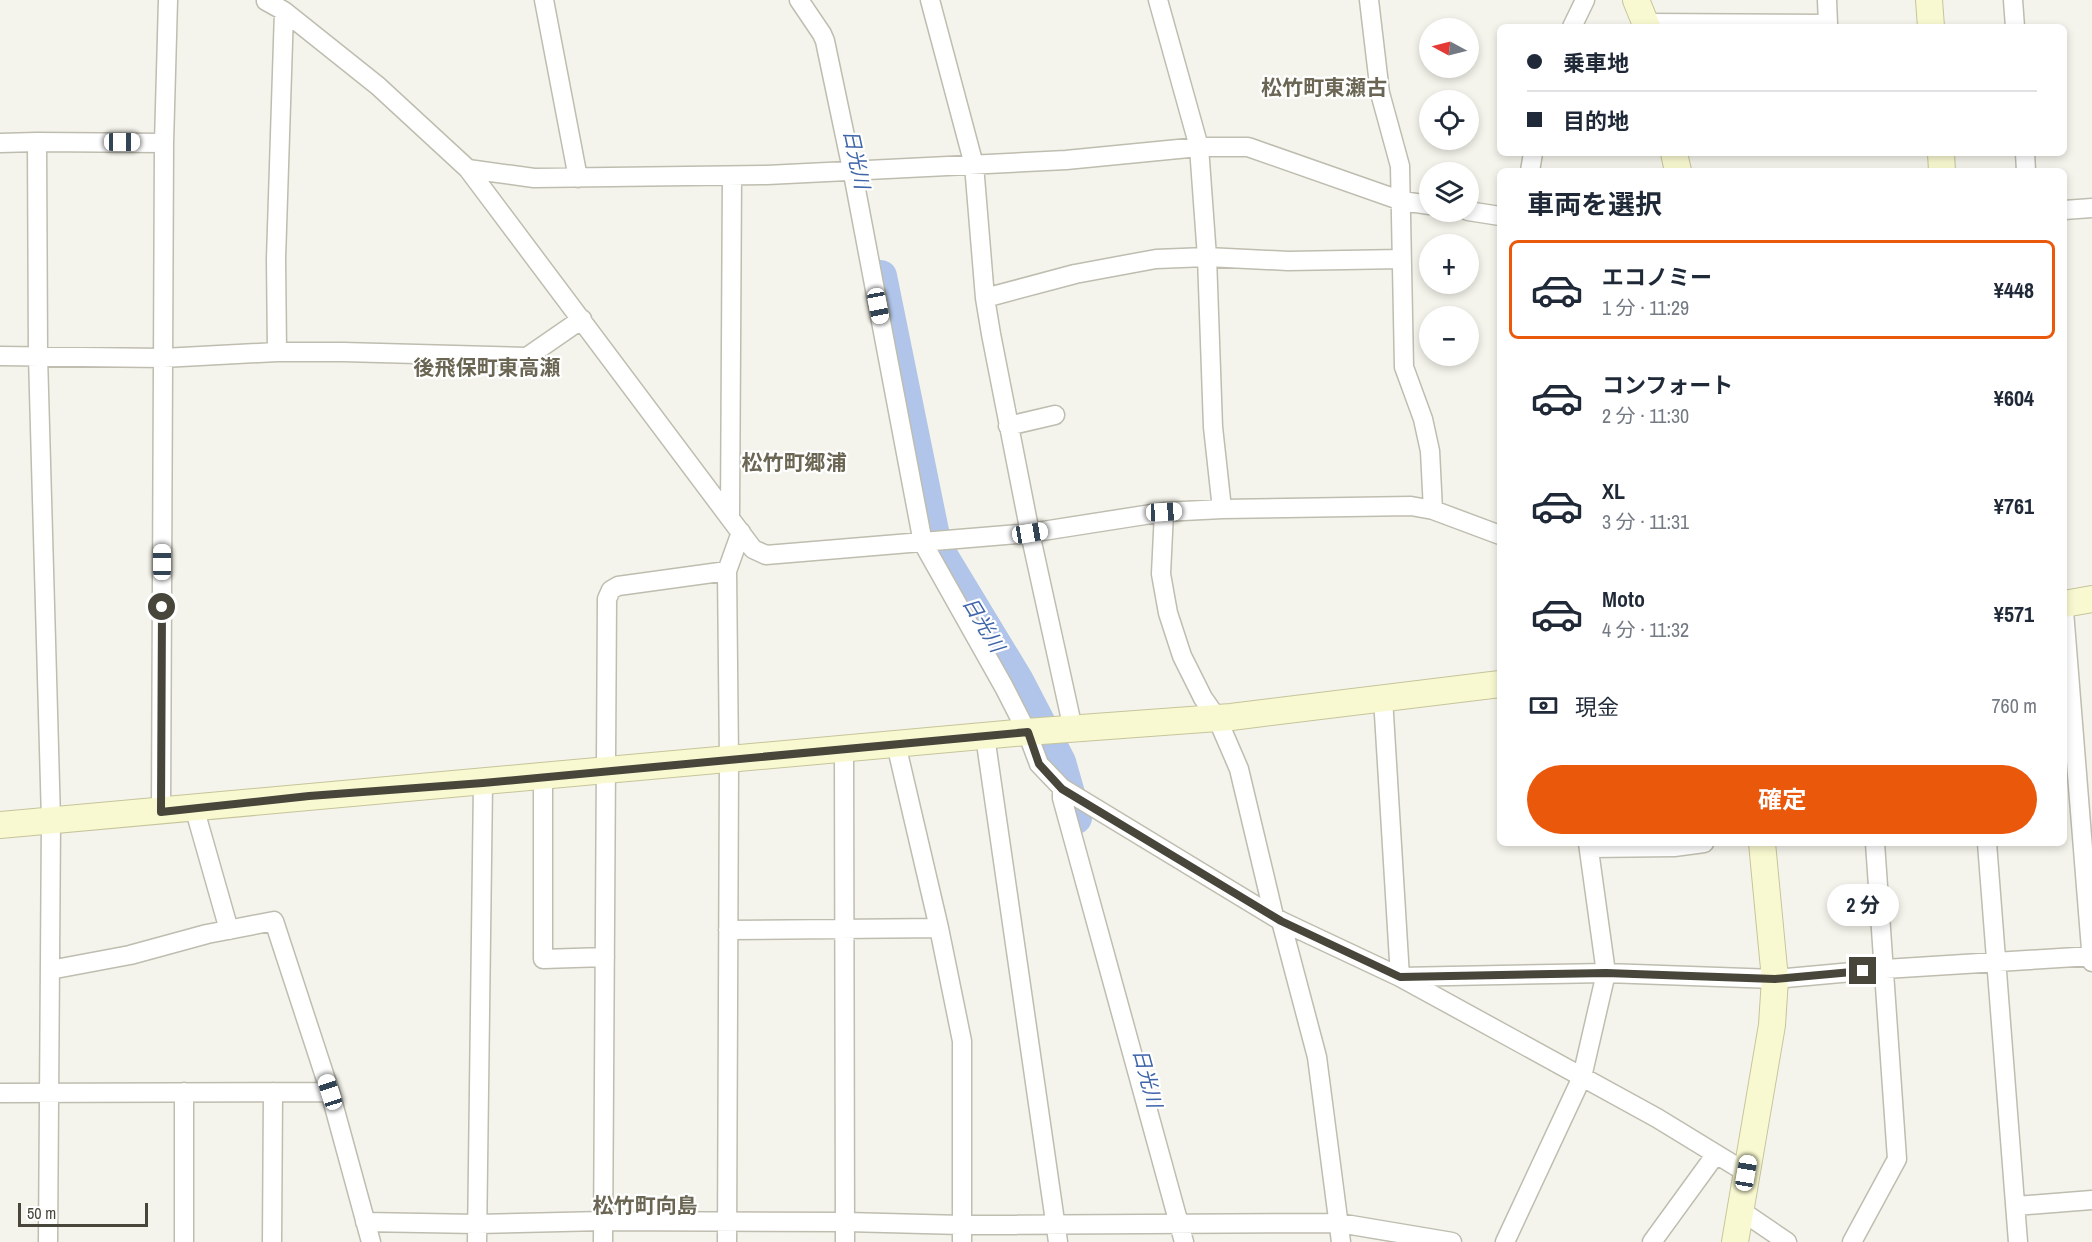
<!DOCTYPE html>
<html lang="ja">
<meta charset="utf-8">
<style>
body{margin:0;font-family:"Archivo Narrow","Noto Sans JP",sans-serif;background:#f2f2f3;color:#1f2937;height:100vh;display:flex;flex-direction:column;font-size:22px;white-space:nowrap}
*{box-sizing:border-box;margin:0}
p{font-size:20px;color:#747a83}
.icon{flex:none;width:33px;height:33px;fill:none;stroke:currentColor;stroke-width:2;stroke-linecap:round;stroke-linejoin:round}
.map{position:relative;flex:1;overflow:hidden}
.details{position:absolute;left:1497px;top:168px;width:570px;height:678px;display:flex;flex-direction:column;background:#fff;border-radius:9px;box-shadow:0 3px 9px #0003}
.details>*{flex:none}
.banner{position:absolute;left:1497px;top:24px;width:570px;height:132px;border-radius:9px;box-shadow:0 3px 9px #0003;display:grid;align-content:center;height:132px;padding:0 30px;background:#fff}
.needle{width:39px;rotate:277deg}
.controls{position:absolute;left:1419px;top:18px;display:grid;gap:12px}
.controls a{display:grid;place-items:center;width:60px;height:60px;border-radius:50%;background:#fff;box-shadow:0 3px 9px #0003;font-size:30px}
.scale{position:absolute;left:18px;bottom:15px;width:130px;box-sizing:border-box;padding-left:6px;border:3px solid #48463a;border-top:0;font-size:16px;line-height:21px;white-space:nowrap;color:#48463a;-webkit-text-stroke:4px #fff;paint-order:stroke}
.end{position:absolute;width:27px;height:27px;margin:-14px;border:8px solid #48463a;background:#fff;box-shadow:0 0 0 3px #fff}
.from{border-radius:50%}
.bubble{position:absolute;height:42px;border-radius:21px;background:#fff;box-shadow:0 3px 9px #0003;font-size:20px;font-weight:700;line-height:42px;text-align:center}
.car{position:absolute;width:18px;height:36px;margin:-18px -9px;border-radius:8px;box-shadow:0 0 4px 2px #0007;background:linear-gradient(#fff 24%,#345 0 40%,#fff 0 76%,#345 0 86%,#fff 0)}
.banner b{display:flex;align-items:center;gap:21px;height:57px;font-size:22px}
.banner b+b{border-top:2px solid #e0e1e3}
.banner i{width:15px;height:15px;background:#1f2937}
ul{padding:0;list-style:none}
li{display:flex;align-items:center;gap:18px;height:99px;margin:0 12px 9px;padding:0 18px;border:3px solid transparent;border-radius:9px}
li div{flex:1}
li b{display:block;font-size:22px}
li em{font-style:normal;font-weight:700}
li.active{border-color:#ea580c}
li>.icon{width:54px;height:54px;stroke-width:1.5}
h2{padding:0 30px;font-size:27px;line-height:72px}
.pay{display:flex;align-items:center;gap:15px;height:66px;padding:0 30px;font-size:22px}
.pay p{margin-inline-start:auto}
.action{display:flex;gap:12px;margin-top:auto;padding:12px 30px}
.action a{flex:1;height:69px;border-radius:36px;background:#ea580c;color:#fff;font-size:24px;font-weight:700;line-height:69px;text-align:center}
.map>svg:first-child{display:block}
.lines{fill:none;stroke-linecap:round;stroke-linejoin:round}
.river{stroke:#b0c5e9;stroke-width:32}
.street-casing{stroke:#bfbdaf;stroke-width:21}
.secondary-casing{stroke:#c6c49a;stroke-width:28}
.street{stroke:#fff;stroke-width:18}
.secondary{stroke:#f9f9d1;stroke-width:26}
.route{stroke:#48463a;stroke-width:8}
.labels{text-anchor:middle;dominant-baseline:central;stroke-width:4.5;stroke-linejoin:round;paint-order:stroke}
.water-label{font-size:20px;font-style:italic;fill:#3e64a9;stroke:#fff}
.quarter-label{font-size:21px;font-weight:bold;fill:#6a6653;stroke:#fff}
</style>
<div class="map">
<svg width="2092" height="1242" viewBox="0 0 2092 1242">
<rect width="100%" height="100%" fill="#f4f4ec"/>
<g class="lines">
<path class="river" d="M 881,276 L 933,531 L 938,549 L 1018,681 L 1060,762 L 1076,818"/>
<defs>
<path id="street" d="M 544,0 L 578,178
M 799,0 L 822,34 L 825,41 L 854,179 L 923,543 L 1004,687 L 1027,732 L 1039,764 L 1062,788 L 1281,921 L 1400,977 L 1657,1118 L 1747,1173
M 930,0 L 974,165 L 985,298 L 991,334 L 1030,533 L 1073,729
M 1158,0 L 1199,147 L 1207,257 L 1213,427 L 1222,509
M 1369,0 L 1380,93 L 1400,166 L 1404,367 L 1423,419 L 1430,451 L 1433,510
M 2013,0 L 2015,27
M 266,1 L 284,11 L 378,86 L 468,169 L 753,549 L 766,555 L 1030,533 L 1164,512 L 1222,509 L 1411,506 L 1433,510 L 1500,535
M 1646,23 L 1828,24 L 1827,0
M 1572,27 L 1585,0
M 0,143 L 37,142
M 2025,153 L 2026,171
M 468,169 L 534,178 L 767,175 L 1066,160 L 1199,147 L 1248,147 L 1402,201 L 1430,205
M 1530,171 L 1533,153
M 2064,210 L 2092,208
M 1468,211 L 1500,216
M 985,298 L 1075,274 L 1156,259 L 1207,257 L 1288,261 L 1401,259
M 277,352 L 276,259 L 284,11
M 0,356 L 163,358 L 277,352 L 343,352 L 527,357 L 582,319
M 1008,426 L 1055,415
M 1164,512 L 1161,574 L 1168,613 L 1182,656 L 1203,698 L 1217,718 L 1239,769 L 1274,916
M 730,516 L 732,176
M 2064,611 L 2092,962
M 1383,698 L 1400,977 L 1606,973 L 1775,979 L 1885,969 L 2092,956
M 985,736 L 1058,1242
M 896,744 L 939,928 L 962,1041 L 962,1242
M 844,749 L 845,1242
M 543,777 L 543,959 L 605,957
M 1062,788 L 1062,798 L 1184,1242
M 194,807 L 229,930
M 161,812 L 164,143 L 168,0
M 1987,843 L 2018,1242
M 1589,848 L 1674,847 L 1704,843
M 1281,921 L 1317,1057 L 1341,1242
M 728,930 L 939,928
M 50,970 L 130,955 L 207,934 L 274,921 L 330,1092 L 371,1242
M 0,1093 L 330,1092
M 2016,1206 L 2092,1200
M 1740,1210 L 1787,1242
M 365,1222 L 477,1224 L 603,1221 L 846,1222 L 962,1225 L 1339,1223 L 1452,1242
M 48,1242 L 51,820 L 38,356 L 37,142 L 164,143
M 184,1242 L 184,1092
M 272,1242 L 273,1092
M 477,1242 L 483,783
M 603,1242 L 607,599 L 611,590 L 618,586 L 727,571
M 727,1242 L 729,760 L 727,571 L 741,532
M 1505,1242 L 1582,1077 L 1606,973 L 1588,843
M 1652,1242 L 1716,1154
M 1852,1242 L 1897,1159 L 1875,843"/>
<path id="secondary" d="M 1636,0 L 1647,27
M 1929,0 L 1931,27
M 1674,153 L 1678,171
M 1941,153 L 1942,171
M 2064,604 L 2092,599
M 0,825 L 1027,732 L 1231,717 L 1500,684
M 1735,1242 L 1772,1025 L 1775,979 L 1762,843"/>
</defs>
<use href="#street" class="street-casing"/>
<use href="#secondary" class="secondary-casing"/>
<use href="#street" class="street"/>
<use href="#secondary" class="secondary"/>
</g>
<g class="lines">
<path class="route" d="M 162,607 L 161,812 L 309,796 L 483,783 L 1028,732 L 1039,764 L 1062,789 L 1281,921 L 1400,977 L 1606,973 L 1775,979 L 1863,971"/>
</g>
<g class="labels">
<g class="water-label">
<text transform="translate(857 159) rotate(78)">日光川</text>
<text transform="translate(984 624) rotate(59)">日光川</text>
<text transform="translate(1148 1078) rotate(75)">日光川</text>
</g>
<g class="quarter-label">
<text x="1324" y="87">松竹町東瀬古</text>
<text x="487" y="367">後飛保町東高瀬</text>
<text x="794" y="462">松竹町郷浦</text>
<text x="645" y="1205">松竹町向島</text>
</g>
</g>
</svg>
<div class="controls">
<a><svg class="needle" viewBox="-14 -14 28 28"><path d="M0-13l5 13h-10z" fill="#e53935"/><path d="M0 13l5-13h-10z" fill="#747a83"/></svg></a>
<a><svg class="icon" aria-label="locate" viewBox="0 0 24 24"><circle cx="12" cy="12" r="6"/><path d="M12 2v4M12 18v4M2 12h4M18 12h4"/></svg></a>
<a><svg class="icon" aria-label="layers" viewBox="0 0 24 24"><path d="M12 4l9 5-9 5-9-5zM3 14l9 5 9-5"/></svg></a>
<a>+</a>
<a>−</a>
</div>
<div class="scale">50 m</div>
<i class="end from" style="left:162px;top:607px"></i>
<i class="end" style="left:1863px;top:971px"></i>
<div class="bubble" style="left:1827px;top:884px;width:72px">2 分</div>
<i class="car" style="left:122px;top:142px;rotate:90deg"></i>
<i class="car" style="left:878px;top:306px;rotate:169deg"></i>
<i class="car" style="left:1164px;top:512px;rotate:87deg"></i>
<i class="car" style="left:1030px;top:533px;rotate:81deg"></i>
<i class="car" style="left:162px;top:562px;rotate:0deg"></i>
<i class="car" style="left:330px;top:1092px;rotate:342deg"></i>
<i class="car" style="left:1746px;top:1173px;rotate:10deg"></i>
<div class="banner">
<b><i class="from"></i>乗車地</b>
<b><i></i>目的地</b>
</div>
<section class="details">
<h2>車両を選択</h2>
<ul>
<li class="active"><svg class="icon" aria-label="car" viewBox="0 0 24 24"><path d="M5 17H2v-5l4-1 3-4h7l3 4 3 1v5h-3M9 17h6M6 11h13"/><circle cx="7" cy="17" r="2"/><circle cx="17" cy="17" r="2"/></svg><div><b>エコノミー</b><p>1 分 · 11:29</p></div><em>¥448</em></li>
<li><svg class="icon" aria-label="car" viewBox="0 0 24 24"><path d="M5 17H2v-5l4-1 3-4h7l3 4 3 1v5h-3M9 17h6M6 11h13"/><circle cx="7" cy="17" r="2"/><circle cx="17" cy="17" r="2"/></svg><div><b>コンフォート</b><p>2 分 · 11:30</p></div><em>¥604</em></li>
<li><svg class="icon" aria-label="car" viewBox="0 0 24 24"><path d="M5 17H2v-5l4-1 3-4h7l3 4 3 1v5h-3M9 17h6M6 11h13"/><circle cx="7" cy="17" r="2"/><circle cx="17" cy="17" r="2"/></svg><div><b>XL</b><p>3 分 · 11:31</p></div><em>¥761</em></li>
<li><svg class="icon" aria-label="car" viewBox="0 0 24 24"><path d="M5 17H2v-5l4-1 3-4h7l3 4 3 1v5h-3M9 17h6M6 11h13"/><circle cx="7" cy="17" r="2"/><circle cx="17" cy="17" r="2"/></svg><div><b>Moto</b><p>4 分 · 11:32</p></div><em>¥571</em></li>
</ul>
<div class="pay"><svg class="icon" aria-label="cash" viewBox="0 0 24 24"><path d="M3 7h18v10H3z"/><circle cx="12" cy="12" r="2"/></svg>現金<p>760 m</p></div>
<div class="action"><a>確定</a></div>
</section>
</div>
